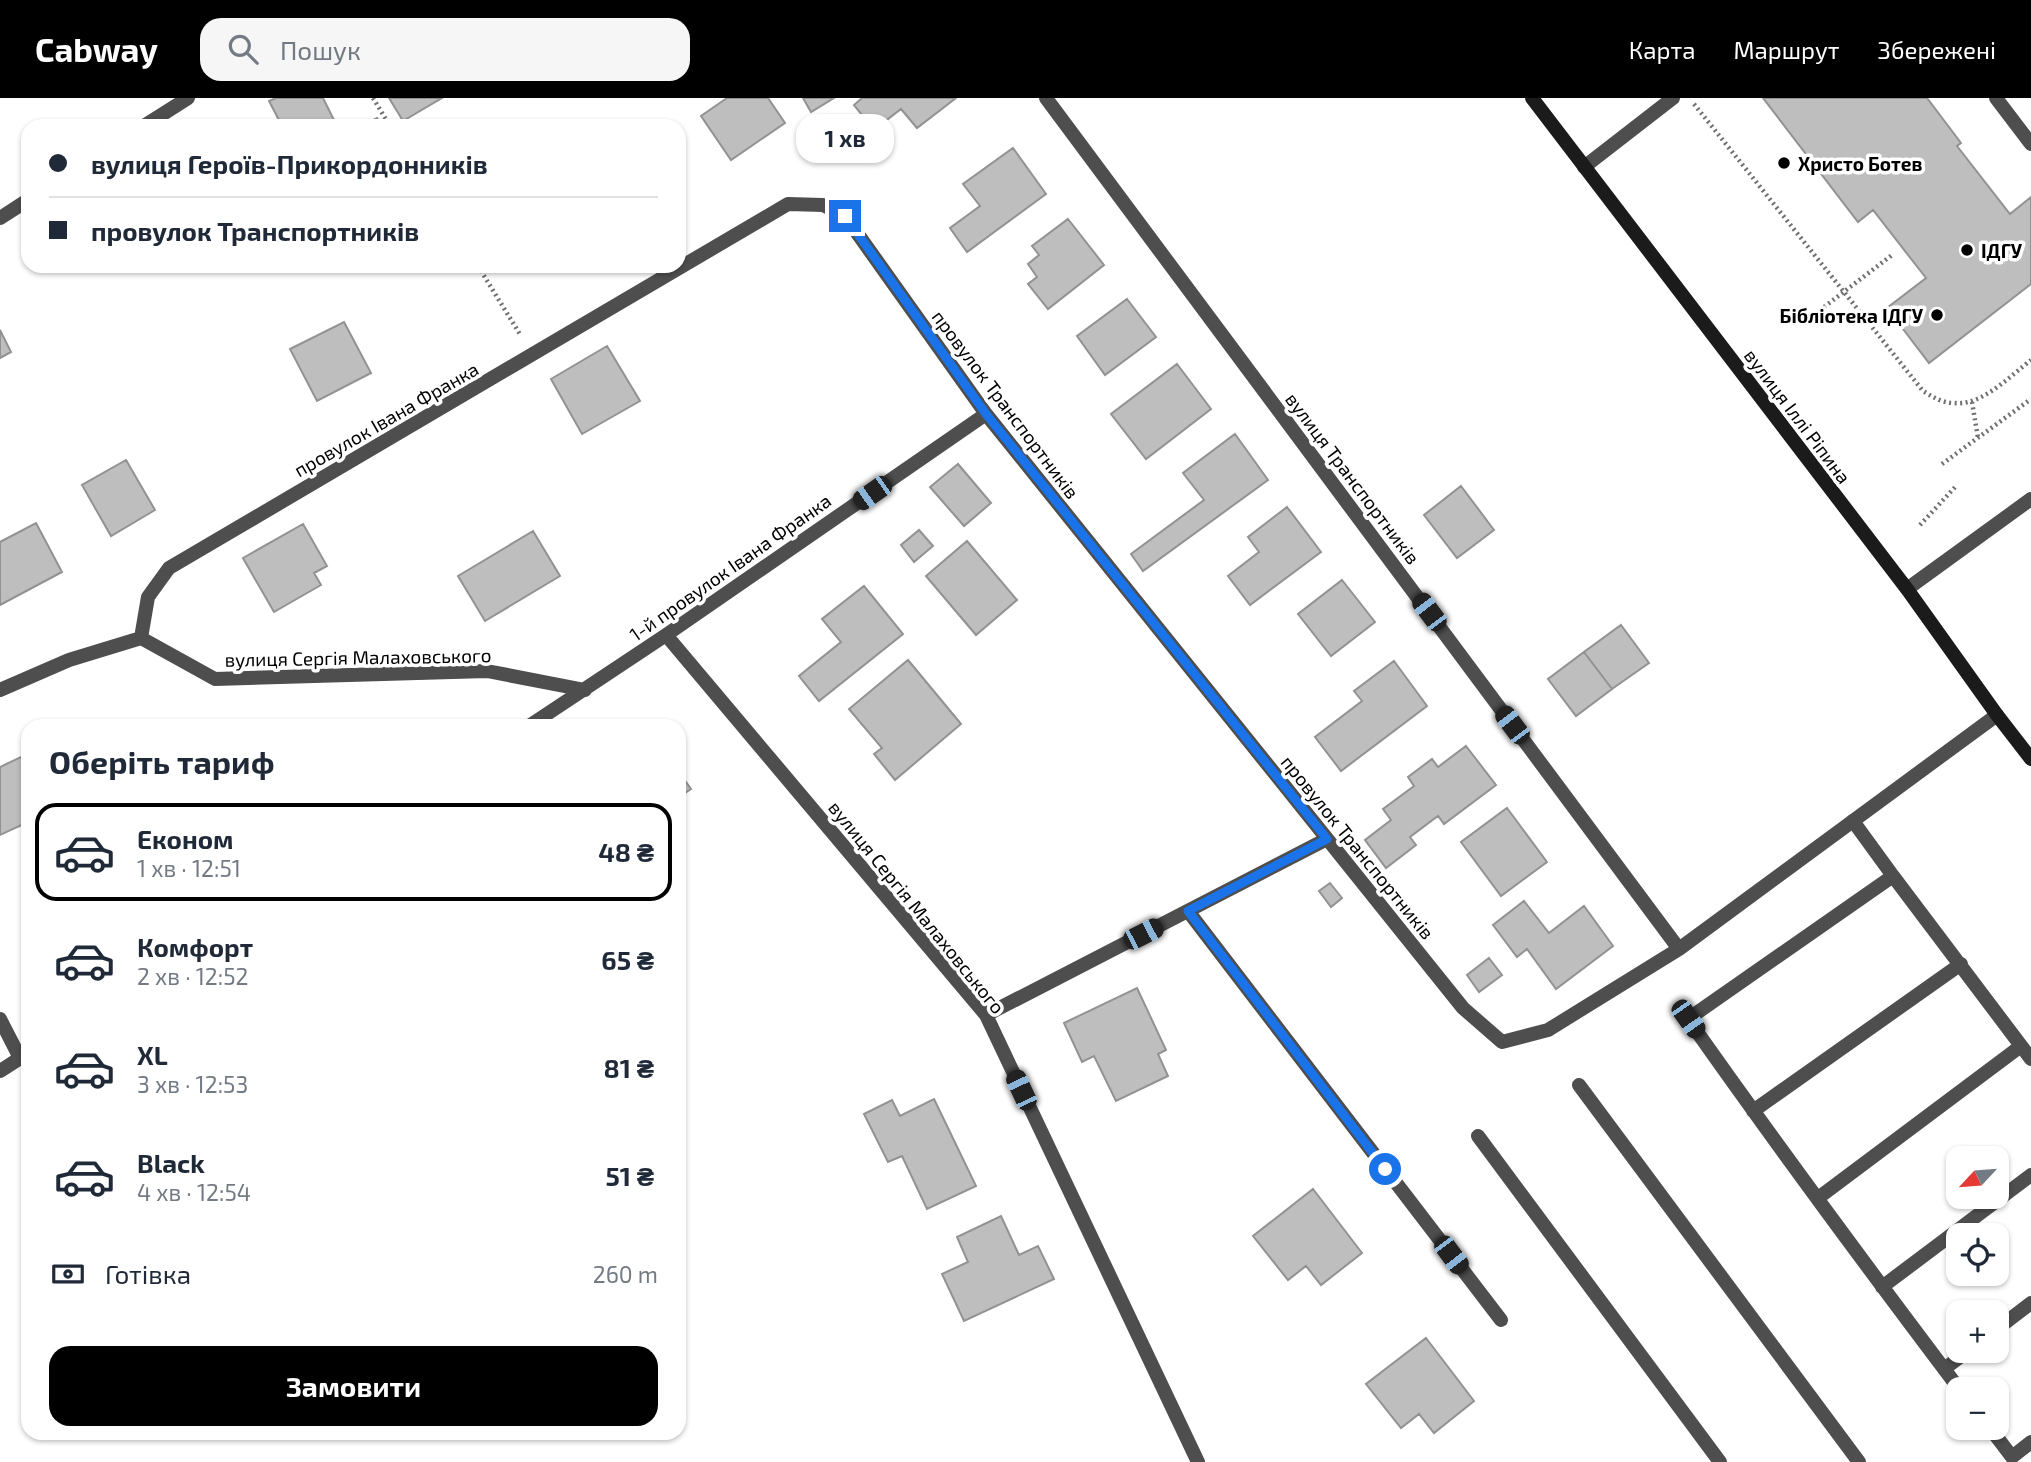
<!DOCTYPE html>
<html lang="uk">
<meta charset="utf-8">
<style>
body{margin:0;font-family:"Exo 2",sans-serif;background:#f6f6f7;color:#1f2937;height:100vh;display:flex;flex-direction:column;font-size:26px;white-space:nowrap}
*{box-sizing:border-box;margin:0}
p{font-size:23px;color:#747a83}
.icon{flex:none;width:38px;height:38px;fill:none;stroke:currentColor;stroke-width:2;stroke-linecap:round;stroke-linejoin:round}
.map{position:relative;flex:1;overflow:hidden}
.drawer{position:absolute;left:21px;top:621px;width:665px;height:721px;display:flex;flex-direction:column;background:#fff;border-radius:21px;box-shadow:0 2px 5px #0004}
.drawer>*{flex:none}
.hud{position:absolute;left:21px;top:21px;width:665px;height:154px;border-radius:21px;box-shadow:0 2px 5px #0004;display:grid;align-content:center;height:154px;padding:0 28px;background:#fff}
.needle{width:46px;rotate:244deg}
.fabs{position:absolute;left:1946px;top:1048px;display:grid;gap:14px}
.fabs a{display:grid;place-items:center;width:63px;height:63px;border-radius:14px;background:#fff;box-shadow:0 2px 5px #0004;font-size:35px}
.end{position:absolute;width:32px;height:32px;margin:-16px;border:9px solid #1a73e8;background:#fff;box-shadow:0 0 0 4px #fff}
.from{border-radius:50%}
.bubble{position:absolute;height:49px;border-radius:21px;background:#fff;box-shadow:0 2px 5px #0004;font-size:23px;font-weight:700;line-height:49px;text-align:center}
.car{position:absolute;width:21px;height:42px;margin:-21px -10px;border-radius:9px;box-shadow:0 0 5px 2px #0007;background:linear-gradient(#222 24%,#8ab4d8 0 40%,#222 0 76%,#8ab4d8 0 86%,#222 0)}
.hud b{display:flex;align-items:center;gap:24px;height:66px;font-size:26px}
.hud b+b{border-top:2px solid #e0e1e3}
.hud i{width:18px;height:18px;background:#1f2937}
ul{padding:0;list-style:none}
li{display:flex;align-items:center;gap:21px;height:98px;margin:0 14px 10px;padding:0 14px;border:4px solid transparent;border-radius:21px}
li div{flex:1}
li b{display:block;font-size:26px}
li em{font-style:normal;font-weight:700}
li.active{border-color:#000}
li>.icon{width:63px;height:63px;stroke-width:1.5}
h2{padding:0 28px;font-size:32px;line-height:84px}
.pay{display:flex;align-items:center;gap:18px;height:77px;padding:0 28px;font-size:26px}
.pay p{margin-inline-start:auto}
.button{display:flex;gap:14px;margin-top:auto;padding:14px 28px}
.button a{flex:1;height:80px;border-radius:21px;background:#000;color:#fff;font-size:28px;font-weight:700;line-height:80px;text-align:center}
header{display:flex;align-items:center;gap:42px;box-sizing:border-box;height:98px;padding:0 35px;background:#000;color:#fff}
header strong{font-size:33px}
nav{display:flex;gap:38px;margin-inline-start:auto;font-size:24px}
.search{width:490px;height:63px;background:#f6f6f7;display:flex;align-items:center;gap:18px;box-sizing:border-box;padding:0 24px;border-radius:21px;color:#747a83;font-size:26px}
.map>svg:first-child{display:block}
.building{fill:#bebebe;stroke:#929292;stroke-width:2}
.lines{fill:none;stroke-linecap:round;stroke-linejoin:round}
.path{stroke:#707070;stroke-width:4.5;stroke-dasharray:2 3.5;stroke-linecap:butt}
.lane{stroke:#4e4e4e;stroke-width:14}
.street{stroke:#4e4e4e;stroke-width:14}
.secondary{stroke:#1b1b1b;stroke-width:14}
.route{stroke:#1a73e8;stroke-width:9}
.poi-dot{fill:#000;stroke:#fff;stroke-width:2.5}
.labels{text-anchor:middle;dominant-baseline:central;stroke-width:7;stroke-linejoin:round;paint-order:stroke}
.poi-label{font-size:19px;font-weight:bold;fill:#000;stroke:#fff;text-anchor:start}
.street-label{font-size:19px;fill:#000;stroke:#fff}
</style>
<header>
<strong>Cabway</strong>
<div class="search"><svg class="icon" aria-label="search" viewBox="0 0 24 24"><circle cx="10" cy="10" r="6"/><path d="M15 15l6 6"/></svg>Пошук</div>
<nav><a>Карта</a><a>Маршрут</a><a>Збережені</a></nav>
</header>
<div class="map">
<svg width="2031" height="1364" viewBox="0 0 2031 1364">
<rect width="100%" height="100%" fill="#fff"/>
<path class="building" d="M 276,0 L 323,0 L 337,28 L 282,28 L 269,3 Z
M 389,0 L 442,0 L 403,23 Z
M 727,0 L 768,0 L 785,25 L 731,62 L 701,18 Z
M 803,0 L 834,0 L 811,14 Z
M 862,0 L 956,0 L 917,30 L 901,11 L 874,32 L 854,7 Z
M 1763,0 L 1927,0 L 1961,45 L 1957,48 L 2010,116 L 2031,99 L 2031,186 L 1929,265 L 1887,210 L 1926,180 L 1873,112 L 1858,124 Z
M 377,20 L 382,28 L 362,28 Z
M 1013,50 L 1046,96 L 967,154 L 950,130 L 980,108 L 963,86 Z
M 1068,121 L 1104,167 L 1048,211 L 1028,186 L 1037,179 L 1028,166 L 1039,157 L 1032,148 Z
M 1127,201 L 1156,239 L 1105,277 L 1077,238 Z
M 344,224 L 371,275 L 317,303 L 290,251 Z
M 0,232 L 11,254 L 0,260 Z
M 607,248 L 640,303 L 582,336 L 551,281 Z
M 1177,266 L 1211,311 L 1146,361 L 1111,316 Z
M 1235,336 L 1268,382 L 1143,473 L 1131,456 L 1204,402 L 1183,375 Z
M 126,362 L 155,412 L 111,438 L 82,387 Z
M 958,366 L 991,405 L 964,428 L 930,389 Z
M 1461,388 L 1494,432 L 1457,460 L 1424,417 Z
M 1287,409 L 1321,454 L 1250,507 L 1228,478 L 1259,454 L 1248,439 Z
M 36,425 L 62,474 L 0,507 L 0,444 Z
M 303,426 L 327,468 L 314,475 L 321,487 L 274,514 L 243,460 Z
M 919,432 L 933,448 L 914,464 L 901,447 Z
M 533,433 L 560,478 L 485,523 L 458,478 Z
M 967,443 L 1017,502 L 976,537 L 926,478 Z
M 1342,482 L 1375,524 L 1331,558 L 1298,516 Z
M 864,488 L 903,536 L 819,603 L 799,578 L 841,544 L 822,521 Z
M 1621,527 L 1649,565 L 1612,591 L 1584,554 Z
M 1584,554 L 1612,591 L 1576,618 L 1548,581 Z
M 908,562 L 961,626 L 895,682 L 874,656 L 882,650 L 849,611 Z
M 1394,563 L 1427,608 L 1341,673 L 1315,639 L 1362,603 L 1354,593 Z
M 1466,648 L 1496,687 L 1444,726 L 1438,718 L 1410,739 L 1416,747 L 1386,770 L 1365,742 L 1391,722 L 1383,711 L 1414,688 L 1408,679 L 1432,661 L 1438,669 Z
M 21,659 L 28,673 L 28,724 L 0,737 L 0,669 Z
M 679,674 L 691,691 L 679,699 Z
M 1507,710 L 1547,764 L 1501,798 L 1461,744 Z
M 1330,785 L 1342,800 L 1331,809 L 1319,793 Z
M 1524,803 L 1549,835 L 1584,808 L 1613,848 L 1556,891 L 1527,851 L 1517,859 L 1493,827 Z
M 1489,860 L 1502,877 L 1479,894 L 1467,877 Z
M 1137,890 L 1166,952 L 1158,956 L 1168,978 L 1116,1003 L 1094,958 L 1082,964 L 1064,925 Z
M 934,1001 L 976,1088 L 927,1111 L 902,1058 L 888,1064 L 864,1016 L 892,1002 L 900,1018 Z
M 1313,1091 L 1362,1155 L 1321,1187 L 1306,1168 L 1288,1182 L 1253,1138 Z
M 1001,1118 L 1019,1157 L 1038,1148 L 1054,1181 L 964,1223 L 942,1176 L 968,1164 L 957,1139 Z
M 1426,1240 L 1474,1303 L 1434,1335 L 1419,1316 L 1401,1330 L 1366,1286 Z"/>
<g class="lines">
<path class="path" d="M 373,0 L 390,28
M 1694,6 L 1923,293 C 1933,299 1942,305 1954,305 C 1982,308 2010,278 2031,262
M 478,168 L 521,238
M 1824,209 L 1892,157
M 1972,304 L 1978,340
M 1942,366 L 2031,301
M 1920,427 L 1957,387"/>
<path class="lane" d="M 1996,0 L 2031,46
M 1584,69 L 1673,0
M 1907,491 L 2031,401
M 1853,723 L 1893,778
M 0,921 L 20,960
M 1579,987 L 1859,1364
M 1753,1013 L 1961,866
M 1478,1038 L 1720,1364
M 1818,1100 L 2021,948
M 1882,1189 L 2031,1077
M 1997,1231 L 2031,1205
M 1944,1271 L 1968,1253
M 1960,1292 C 1867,1169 1776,1046 1688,921 L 1893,778 L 2031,961
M 1990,1330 L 2012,1359 L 2031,1344"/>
<path class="street" d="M 1046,0 L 1679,851
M 144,28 L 188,0
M 0,120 L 28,102
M 666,537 L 986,917 L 1198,1364
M 141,540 L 148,499 L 169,470 L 788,106 L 823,107 L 845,118 L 986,316 L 1463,910 L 1502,944 L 1548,932 L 1679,851 L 1997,617
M 141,540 L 215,581 L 487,573 L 585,592
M 0,592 L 69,562 L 141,540
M 529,628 L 666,537 L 986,316
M 1188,813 L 1501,1222
M 986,917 L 1327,741
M 0,973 L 28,955"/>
<path class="secondary" d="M 1532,0 L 1907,491 L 1997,617 L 2031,661"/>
</g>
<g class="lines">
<path class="route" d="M 845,118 L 986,316 L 1327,741 L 1188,813 L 1385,1071"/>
</g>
<g class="poi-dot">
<circle cx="1784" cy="65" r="7"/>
<circle cx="1967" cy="152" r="7"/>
<circle cx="1937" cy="217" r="7"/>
</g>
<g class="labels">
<g class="poi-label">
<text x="1798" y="65">Христо Ботев</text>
<text x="1981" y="152">ІДГУ</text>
<text x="1923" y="217" text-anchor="end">Бібліотека ІДГУ</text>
</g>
<g class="street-label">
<text transform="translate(1006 306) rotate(53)">провулок Транспортників</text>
<text transform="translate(1798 318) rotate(53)">вулиця Іллі Ріпина</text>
<text transform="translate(386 321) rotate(-30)">провулок Івана Франка</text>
<text transform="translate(1353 380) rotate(53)">вулиця Транспортників</text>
<text transform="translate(730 469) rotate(-35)">1-й провулок Івана Франка</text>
<text transform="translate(358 559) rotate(-1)">вулиця Сергія Малаховського</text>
<text transform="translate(1358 749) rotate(51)">провулок Транспортників</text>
<text transform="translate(917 809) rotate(51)">вулиця Сергія Малаховського</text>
</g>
</g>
</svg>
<div class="fabs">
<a><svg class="needle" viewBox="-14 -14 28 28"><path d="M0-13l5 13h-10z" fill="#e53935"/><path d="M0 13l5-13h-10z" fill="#747a83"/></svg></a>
<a><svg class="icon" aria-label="locate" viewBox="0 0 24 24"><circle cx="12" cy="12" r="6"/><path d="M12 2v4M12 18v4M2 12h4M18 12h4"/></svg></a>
<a>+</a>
<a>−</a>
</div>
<i class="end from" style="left:1385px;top:1071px"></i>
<i class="end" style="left:845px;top:118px"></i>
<div class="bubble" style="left:796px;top:16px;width:98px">1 хв</div>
<i class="car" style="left:872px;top:395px;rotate:235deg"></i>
<i class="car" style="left:1429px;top:514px;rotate:323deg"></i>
<i class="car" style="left:1512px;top:627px;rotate:323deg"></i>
<i class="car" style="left:1143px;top:836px;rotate:63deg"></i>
<i class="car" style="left:1688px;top:921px;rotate:145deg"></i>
<i class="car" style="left:1021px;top:992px;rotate:335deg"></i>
<i class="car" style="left:1451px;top:1157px;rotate:143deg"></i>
<div class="hud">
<b><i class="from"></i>вулиця Героїв-Прикордонників</b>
<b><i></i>провулок Транспортників</b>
</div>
<section class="drawer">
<h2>Оберіть тариф</h2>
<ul>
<li class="active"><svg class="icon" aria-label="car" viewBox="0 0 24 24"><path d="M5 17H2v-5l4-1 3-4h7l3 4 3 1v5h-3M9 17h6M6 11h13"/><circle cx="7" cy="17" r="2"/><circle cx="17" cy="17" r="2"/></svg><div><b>Економ</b><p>1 хв · 12:51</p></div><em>48 ₴</em></li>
<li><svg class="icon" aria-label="car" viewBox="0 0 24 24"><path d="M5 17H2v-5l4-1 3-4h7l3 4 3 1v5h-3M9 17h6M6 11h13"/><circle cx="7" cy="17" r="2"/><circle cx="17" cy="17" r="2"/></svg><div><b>Комфорт</b><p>2 хв · 12:52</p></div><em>65 ₴</em></li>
<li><svg class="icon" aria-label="car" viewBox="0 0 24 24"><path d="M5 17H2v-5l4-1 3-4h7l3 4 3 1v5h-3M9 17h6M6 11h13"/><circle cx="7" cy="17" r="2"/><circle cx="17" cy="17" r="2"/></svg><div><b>XL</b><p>3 хв · 12:53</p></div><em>81 ₴</em></li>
<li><svg class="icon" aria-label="car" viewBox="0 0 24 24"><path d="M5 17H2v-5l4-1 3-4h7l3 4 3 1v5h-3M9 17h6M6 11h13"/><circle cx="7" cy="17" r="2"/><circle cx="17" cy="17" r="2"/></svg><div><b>Black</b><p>4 хв · 12:54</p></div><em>51 ₴</em></li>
</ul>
<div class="pay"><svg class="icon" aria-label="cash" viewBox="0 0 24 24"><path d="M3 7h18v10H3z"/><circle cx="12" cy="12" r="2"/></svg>Готівка<p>260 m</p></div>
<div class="button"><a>Замовити</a></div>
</section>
</div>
